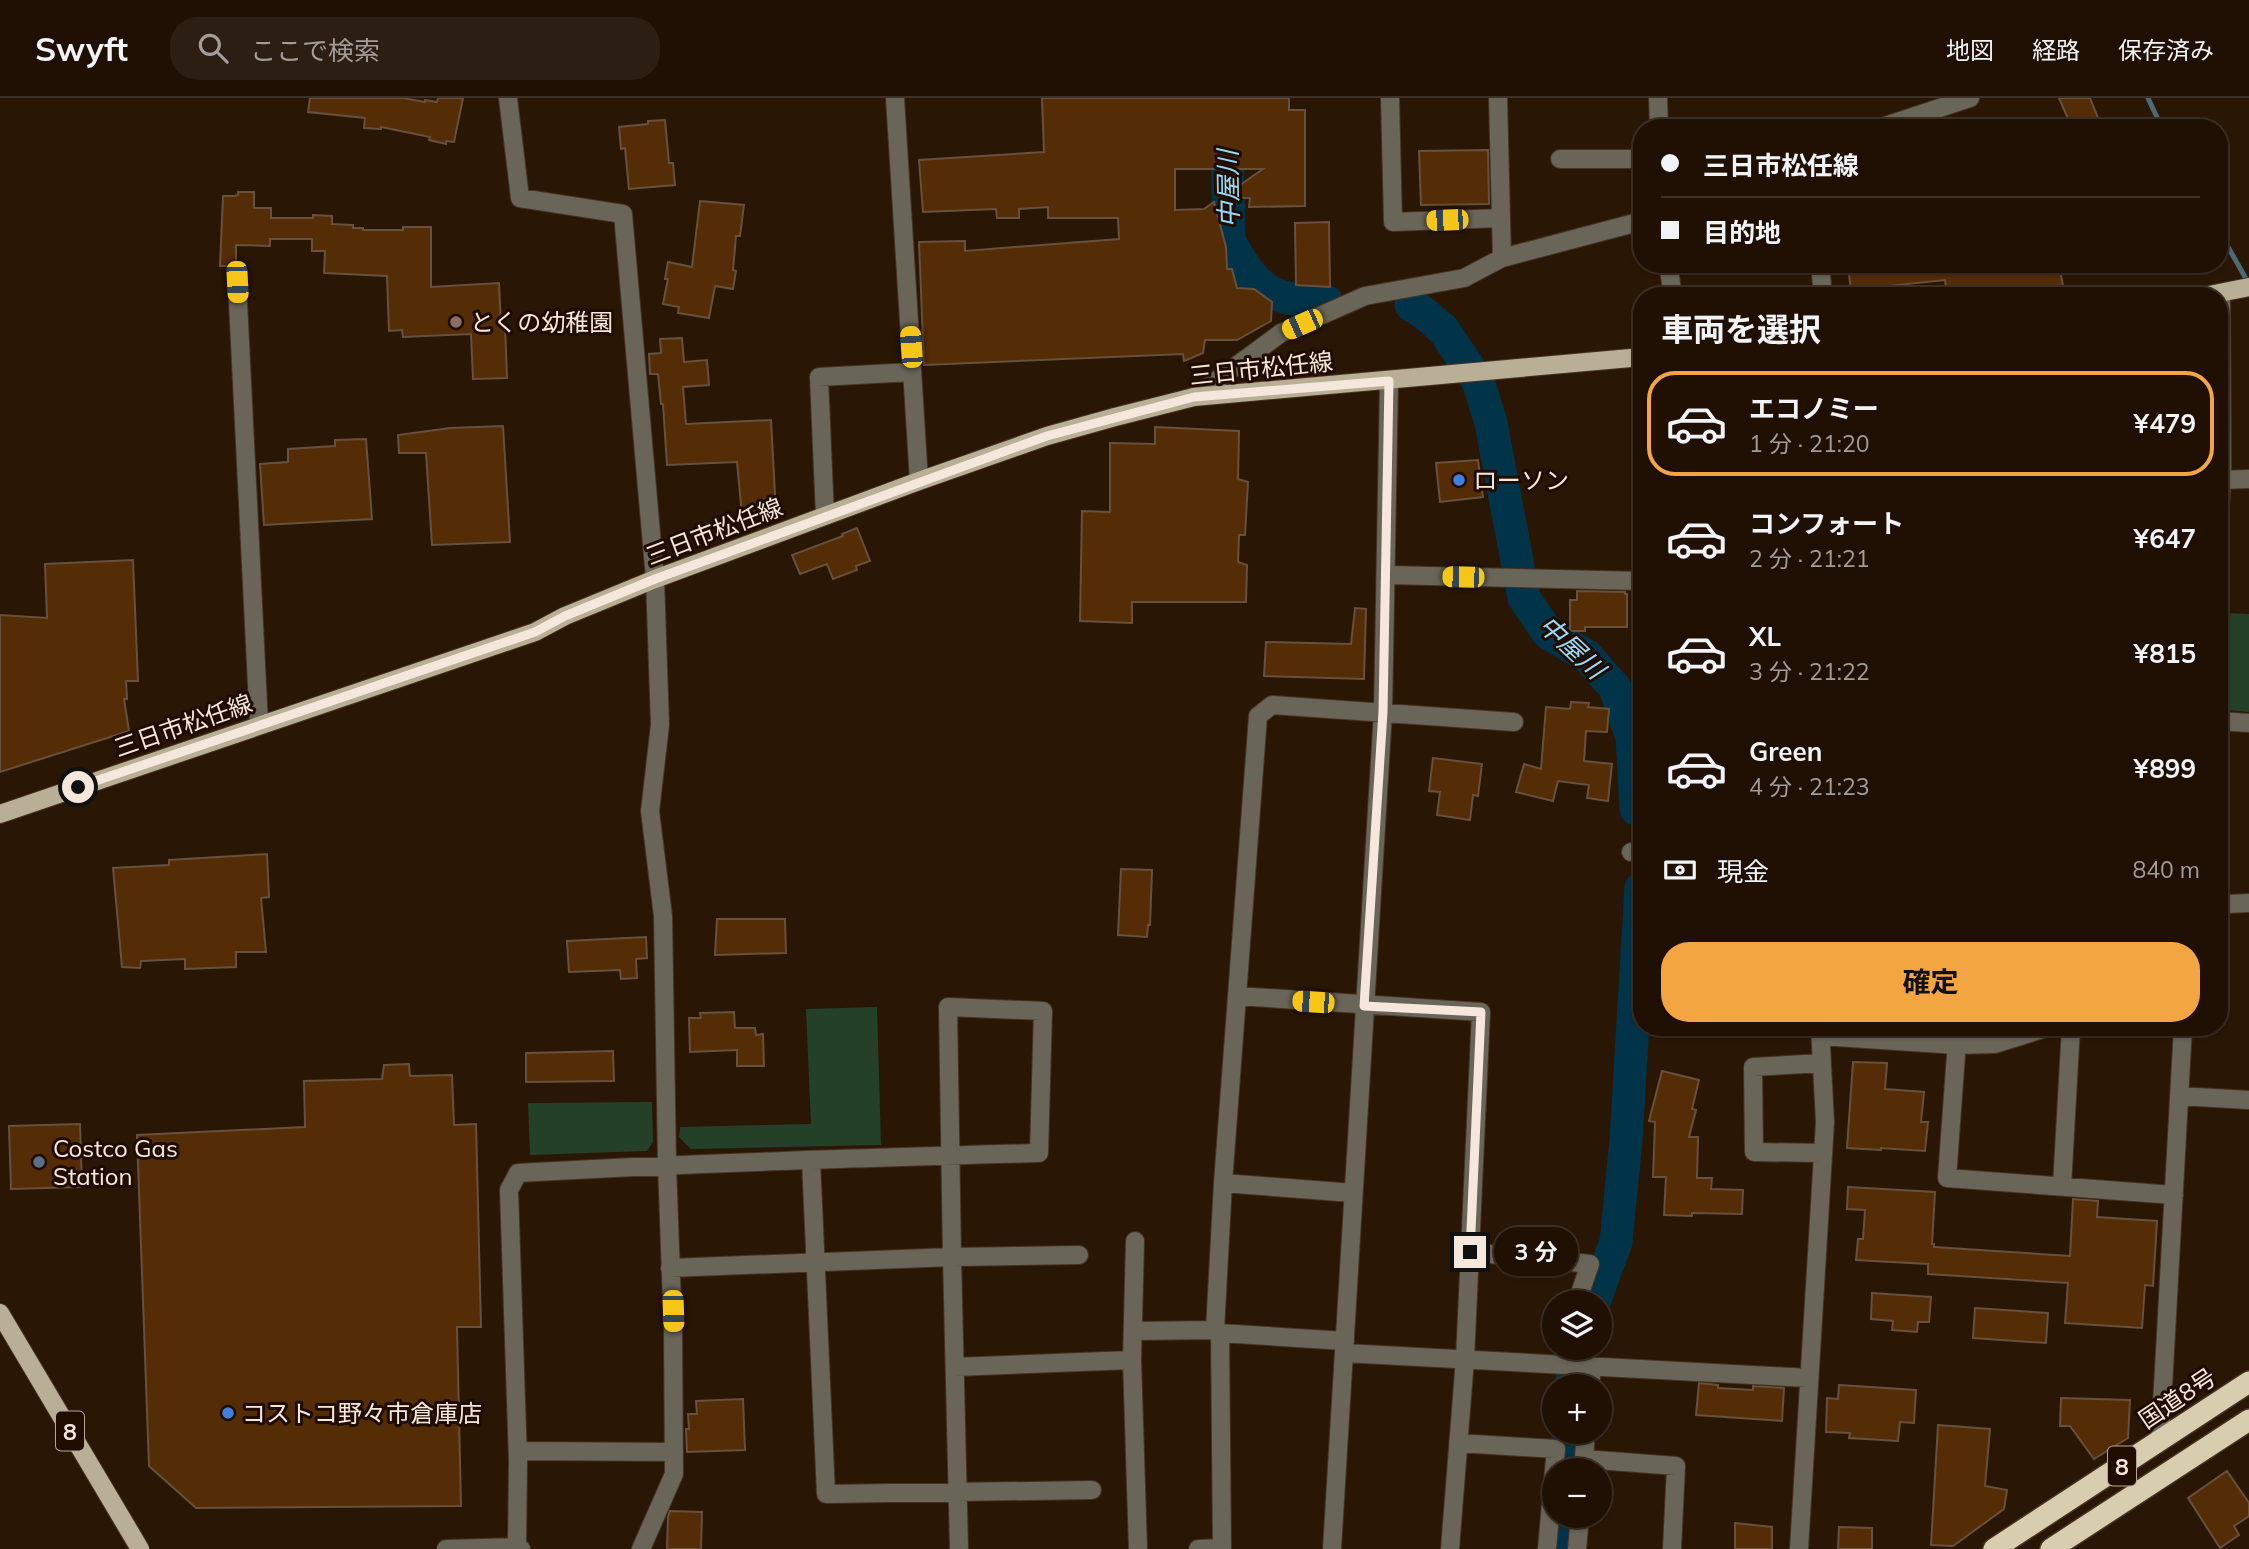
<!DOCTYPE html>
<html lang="ja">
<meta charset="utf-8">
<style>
body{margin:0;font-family:Mulish,"Noto Sans JP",sans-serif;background:#2d1e13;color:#f1f3f6;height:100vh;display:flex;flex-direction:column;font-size:26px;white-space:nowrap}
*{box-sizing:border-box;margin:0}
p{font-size:23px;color:#a29d9a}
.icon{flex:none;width:38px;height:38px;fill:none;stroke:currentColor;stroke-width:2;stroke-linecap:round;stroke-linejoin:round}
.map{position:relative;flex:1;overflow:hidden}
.sheet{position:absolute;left:1633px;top:189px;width:595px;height:749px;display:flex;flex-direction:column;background:#201004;border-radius:28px;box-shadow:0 2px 5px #0004,0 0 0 2px #3d3026}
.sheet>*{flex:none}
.banner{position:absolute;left:1633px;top:21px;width:595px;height:154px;border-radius:28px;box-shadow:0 2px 5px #0004,0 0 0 2px #3d3026;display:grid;align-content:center;height:154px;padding:0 28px;background:#201004}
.buttons{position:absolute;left:1542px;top:1192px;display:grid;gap:14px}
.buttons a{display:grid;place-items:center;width:70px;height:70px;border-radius:50%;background:#201004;box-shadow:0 2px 5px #0004,0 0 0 2px #3d3026;font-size:35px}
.end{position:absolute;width:32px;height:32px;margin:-16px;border:9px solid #f6e7dc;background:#111;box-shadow:0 0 0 4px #111}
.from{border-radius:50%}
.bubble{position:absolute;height:49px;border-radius:24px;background:#201004;box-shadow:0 2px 5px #0004,0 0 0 2px #3d3026;font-size:23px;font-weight:700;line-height:49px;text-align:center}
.car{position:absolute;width:21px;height:42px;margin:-21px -10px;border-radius:9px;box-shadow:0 0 5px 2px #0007;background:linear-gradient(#f5c518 24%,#345 0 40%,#f5c518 0 76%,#345 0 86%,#f5c518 0)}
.banner b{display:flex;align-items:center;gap:24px;height:66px;font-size:26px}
.banner b+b{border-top:2px solid #3d3026}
.banner i{width:18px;height:18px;background:#f1f3f6}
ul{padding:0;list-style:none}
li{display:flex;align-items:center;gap:21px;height:105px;margin:0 14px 10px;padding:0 14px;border:4px solid transparent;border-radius:28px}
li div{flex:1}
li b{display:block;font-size:26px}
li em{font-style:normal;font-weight:700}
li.selected{border-color:#f2a541}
li>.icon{width:63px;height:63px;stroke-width:1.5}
h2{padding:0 28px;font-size:32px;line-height:84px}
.pay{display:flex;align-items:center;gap:18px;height:77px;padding:0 28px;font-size:26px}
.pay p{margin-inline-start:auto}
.button{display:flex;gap:14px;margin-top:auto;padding:14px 28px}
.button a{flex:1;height:80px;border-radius:28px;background:#f2a541;color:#111;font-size:28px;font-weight:700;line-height:80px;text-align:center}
header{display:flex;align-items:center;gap:42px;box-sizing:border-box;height:98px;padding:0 35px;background:#201004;border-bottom:2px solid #3d3026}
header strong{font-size:33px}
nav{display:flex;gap:38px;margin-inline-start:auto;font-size:24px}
.search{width:490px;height:63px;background:#2d1e13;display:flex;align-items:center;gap:18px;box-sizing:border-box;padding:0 24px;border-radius:28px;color:#a29d9a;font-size:26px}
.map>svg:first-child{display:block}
.green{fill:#244029}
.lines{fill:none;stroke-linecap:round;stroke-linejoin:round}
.stream{stroke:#4b6a75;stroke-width:5}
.river{stroke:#023449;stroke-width:33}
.building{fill:#542c05;stroke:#68503e;stroke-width:2}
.minor-casing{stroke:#473323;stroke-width:20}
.major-casing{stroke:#473323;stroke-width:20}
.highway-casing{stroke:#473323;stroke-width:24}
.minor{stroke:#696559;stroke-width:18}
.major{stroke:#b8af96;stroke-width:18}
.highway{stroke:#d8cdae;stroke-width:21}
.route{stroke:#f6e7dc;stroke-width:9}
.education-dot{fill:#8d6e63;stroke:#200d00;stroke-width:2.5}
.shop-dot{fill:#3f7fe0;stroke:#200d00;stroke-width:2.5}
.service-dot{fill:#5c6f8a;stroke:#200d00;stroke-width:2.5}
.labels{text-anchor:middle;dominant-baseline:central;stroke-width:6;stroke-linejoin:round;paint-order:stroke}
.shield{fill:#200d00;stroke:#b6a69a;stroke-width:2}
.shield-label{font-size:23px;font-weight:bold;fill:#f6e7dc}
.poi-label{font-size:24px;fill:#f6e7dc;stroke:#200d00;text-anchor:start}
.street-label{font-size:24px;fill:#f6e7dc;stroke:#200d00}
.water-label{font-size:26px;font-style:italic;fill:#96dbfe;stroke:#200d00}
</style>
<header>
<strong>Swyft</strong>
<div class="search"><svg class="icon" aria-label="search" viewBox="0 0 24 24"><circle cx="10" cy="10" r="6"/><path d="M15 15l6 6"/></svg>ここで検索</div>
<nav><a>地図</a><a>経路</a><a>保存済み</a></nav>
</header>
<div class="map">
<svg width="2249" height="1451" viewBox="0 0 2249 1451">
<rect width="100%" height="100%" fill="#2a1605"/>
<path class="green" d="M 2224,515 L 2249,516 L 2249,614 L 2227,612 L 2219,608 Z
M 877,909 L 881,1047 L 691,1051 L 679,1039 L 680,1029 L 811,1026 L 806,911 Z
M 652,1004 L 653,1044 L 647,1053 L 530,1057 L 528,1005 Z"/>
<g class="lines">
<path class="stream" d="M 2148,0 L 2162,30
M 2219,133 L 2249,186"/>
<path class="river" d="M 1226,0 L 1229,142 C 1256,192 1269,203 1326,203
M 1411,207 L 1420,212 L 1443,231 L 1478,283 L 1491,325 L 1524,500 L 1548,535 L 1587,558 L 1615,590 L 1632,639 L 1636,711
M 1594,1204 L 1616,1144 L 1626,1042 L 1641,790
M 1571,1288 L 1577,1250
M 1565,1372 L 1568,1334
M 1560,1451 L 1562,1418"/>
</g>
<path class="building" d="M 310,0 L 403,0 L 425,4 L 425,2 L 437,4 L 438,0 L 463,0 L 454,44 L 446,43 L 446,46 L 429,42 L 430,39 L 381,29 L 381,31 L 364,30 L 365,20 L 308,14 Z
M 1042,0 L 1289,0 L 1289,12 L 1305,12 L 1305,108 L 1249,109 L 1250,100 L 1239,100 L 1240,87 L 1263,71 L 1175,71 L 1175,112 L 1204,111 L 1214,104 L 1226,149 L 1227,171 L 1232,171 L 1237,190 L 1254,191 L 1272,204 L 1271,223 L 1237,242 L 1205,242 L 1203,255 L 1184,263 L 1183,256 L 924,267 L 919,144 L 965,143 L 965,153 L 1119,141 L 1118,120 L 1048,120 L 1048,109 L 1019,111 L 1019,120 L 997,120 L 996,111 L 923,114 L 919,62 L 1044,54 Z
M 2059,0 L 2090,0 L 2102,30 L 2072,30 Z
M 665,22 L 669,65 L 673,65 L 675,87 L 629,91 L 625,50 L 621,51 L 619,29 L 648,26 L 648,23 Z
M 1488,52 L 1489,106 L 1421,107 L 1419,53 Z
M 238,94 L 254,94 L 254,110 L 271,110 L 271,120 L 313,120 L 313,117 L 332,118 L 332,126 L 353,127 L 353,130 L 363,130 L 363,132 L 403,132 L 403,129 L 431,129 L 431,189 L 499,185 L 501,227 L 505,227 L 507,280 L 473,281 L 471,236 L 403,239 L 402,232 L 389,233 L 387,178 L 324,175 L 325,153 L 312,153 L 312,141 L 270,141 L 270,148 L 236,147 L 236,168 L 220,168 L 223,98 L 234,98 L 238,97 Z
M 700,103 L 744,107 L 740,138 L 736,138 L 733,172 L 736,173 L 733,191 L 715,188 L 709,220 L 678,215 L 679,209 L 663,206 L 668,181 L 665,181 L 668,164 L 692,169 Z
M 1329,124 L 1330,189 L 1296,187 L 1295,125 Z
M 1850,166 L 2059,166 L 2063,188 L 2021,195 L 1947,198 L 1945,182 L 1851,192 L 1848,169 Z
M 682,240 L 684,264 L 707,262 L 709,287 L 683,289 L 686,326 L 771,322 L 776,415 L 742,417 L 737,364 L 667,367 L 663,306 L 661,306 L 658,276 L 650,276 L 649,256 L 661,255 L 660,241 Z
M 503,328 L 510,444 L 432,447 L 426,355 L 399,355 L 398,337 L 450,330 Z
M 1155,329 L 1239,333 L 1238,381 L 1248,384 L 1245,437 L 1239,437 L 1238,464 L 1247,467 L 1246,504 L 1132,504 L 1132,525 L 1080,523 L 1082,413 L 1110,414 L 1110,345 L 1155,346 Z
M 366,341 L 372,421 L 264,427 L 260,366 L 288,364 L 288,351 L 335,348 L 335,342 Z
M 1478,362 L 1483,399 L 1440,404 L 1436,365 Z
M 857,430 L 870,463 L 856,468 L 857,472 L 833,481 L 827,466 L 800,476 L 792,457 L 843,438 L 842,436 Z
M 133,462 L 138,583 L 126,583 L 127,601 L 124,601 L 129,633 L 0,674 L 0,517 L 47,520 L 45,466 Z
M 1577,493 L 1625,494 L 1625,496 L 1627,496 L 1627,529 L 1585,529 L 1585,533 L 1570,533 L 1570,502 L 1577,502 Z
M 1355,510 L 1366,511 L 1364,581 L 1264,578 L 1266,544 L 1351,546 Z
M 1571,604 L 1589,605 L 1588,609 L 1609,611 L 1607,634 L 1586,633 L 1584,663 L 1612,666 L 1608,703 L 1587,700 L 1589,687 L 1558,683 L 1553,703 L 1516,694 L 1524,666 L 1541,671 L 1546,609 L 1570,611 Z
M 1433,660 L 1482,666 L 1478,698 L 1473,697 L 1470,722 L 1437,717 L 1440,694 L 1429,693 Z
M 267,756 L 269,799 L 261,800 L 266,854 L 236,854 L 236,869 L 185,871 L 185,861 L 141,863 L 140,870 L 122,869 L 113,770 L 169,767 L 169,762 Z
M 1121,771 L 1152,772 L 1150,827 L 1148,827 L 1147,839 L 1118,837 Z
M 717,821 L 785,821 L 786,855 L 715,857 Z
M 646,839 L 647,860 L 636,861 L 637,880 L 621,881 L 620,872 L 569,874 L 567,843 Z
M 734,914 L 735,930 L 755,930 L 756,937 L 763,936 L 764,968 L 737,968 L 737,952 L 690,954 L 689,920 L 701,920 L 700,915 Z
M 613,953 L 614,983 L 526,984 L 526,955 Z
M 1853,964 L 1887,965 L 1885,991 L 1924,994 L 1921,1024 L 1928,1024 L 1925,1053 L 1881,1050 L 1881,1052 L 1847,1050 Z
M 409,966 L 410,978 L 452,977 L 454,1027 L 476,1026 L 481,1229 L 457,1229 L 461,1408 L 196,1410 L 149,1368 L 137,1037 L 305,1029 L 304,983 L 382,981 L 384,967 Z
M 1662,973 L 1699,982 L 1692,1011 L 1696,1012 L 1689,1039 L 1698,1039 L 1697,1080 L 1712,1080 L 1711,1091 L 1743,1092 L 1742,1116 L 1692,1115 L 1692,1118 L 1664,1117 L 1666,1079 L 1653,1079 L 1655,1024 L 1649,1023 Z
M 80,1026 L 82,1089 L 11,1091 L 9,1028 Z
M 1848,1089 L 1935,1094 L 1932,1146 L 1934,1146 L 1934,1149 L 2070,1158 L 2073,1101 L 2098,1103 L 2097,1119 L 2157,1123 L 2153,1188 L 2145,1187 L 2142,1230 L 2065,1225 L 2068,1185 L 1928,1176 L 1928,1166 L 1856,1162 L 1858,1141 L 1863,1141 L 1865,1112 L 1847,1111 Z
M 1872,1195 L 1931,1199 L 1929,1224 L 1918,1224 L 1917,1234 L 1892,1232 L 1893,1223 L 1871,1221 Z
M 1975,1210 L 2048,1215 L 2046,1245 L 1973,1240 Z
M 1699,1285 L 1718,1287 L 1718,1290 L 1753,1292 L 1753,1288 L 1784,1290 L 1782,1323 L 1696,1317 Z
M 1839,1287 L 1916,1292 L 1914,1325 L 1900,1324 L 1898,1343 L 1849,1340 L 1850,1335 L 1826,1334 L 1827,1300 L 1838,1301 Z
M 2061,1300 L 2130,1302 L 2128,1340 L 2094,1361 L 2070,1328 L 2060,1328 Z
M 743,1301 L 745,1352 L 687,1354 L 686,1331 L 689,1331 L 688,1316 L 697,1316 L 696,1303 Z
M 1938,1327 L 1990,1331 L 1985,1388 L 2007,1392 L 2004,1411 L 1953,1448 L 1931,1447 Z
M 2227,1373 L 2249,1405 L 2249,1418 L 2234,1428 L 2239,1437 L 2220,1450 L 2188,1400 Z
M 670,1413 L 702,1414 L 701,1451 L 667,1451 L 668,1419 Z
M 1735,1425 L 1772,1429 L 1772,1451 L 1735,1451 Z
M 1839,1429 L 1872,1430 L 1872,1451 L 1838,1451 Z"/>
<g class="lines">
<defs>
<path id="minor" d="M 508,0 L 520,100 L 623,116 L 655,481 L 660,627 L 650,713 L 663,818 L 667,1066 L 673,1234 L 674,1376 L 641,1451
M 895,0 L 919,383
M 1390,0 L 1393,124 L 1501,120
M 1498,0 L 1502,160
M 1658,0 L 1659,30
M 1879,30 L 1970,0
M 1560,61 L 1642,61
M 1668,166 L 1673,198
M 1820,166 L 1823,198
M 237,184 L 259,627
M 1194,299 L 1281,235 L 1365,198 L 1464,180 L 1502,160 L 1642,123
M 2219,382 L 2249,381
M 825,418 L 819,279 L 912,274
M 2219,421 L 2222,382 L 2221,195
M 1387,477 L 1642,483
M 2219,623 L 2249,625
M 1631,754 L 1642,752
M 2219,809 L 2227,806 L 2249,805
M 1238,898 L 1481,914 L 1465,1261 L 1450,1451
M 1958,929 L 1947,1080 L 2174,1097
M 1821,938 L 1957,947 L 1995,946 L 2049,929
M 1822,965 L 1753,969 L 1754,1054 L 1823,1055
M 2179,998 L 2249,1002
M 811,1062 L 826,1396 L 1092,1392
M 1223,1085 L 1353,1095
M 2062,1088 L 2071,929
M 1470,1154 L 1590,1166 L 1577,1204
M 670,1170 L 952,1159 L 959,1451
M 1133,1233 L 1215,1232
M 1345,1243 L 1220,1235 L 1215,1232 L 1223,1085 L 1258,618 L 1272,607 L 1514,624
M 1344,1255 L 1808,1280
M 1132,1262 L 1138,1451
M 955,1269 L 1132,1262 L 1135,1143
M 1590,1288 L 1592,1268
M 2160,1343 L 2183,929
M 1459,1345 L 1556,1351 L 1554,1372
M 518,1353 L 674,1354
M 1584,1361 L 1676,1368 L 1672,1451
M 1583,1372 L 1586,1334
M 517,1449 L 518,1363 L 509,1092 L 518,1075 C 691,1065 865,1060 1039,1055 L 1043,913 L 948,909 L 952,1159 L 1079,1157
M 446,1451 L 517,1449 L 521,1451
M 1198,1451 L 1222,1450 L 1220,1235
M 1332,1451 L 1383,614 L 1389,283
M 1547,1451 L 1554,1372
M 1577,1451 L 1580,1418
M 1799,1451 L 1825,1024 L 1820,929"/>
<path id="major" d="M 2204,198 L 2249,189
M 0,716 L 535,534 L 565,518 L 655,481 L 919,383 L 1047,338 L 1115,319 L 1194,299 L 1642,259
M 0,1215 L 140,1451"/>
<path id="highway" d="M 1994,1451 L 2249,1284
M 2051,1451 L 2249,1322"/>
</defs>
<use href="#minor" class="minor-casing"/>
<use href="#major" class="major-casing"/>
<use href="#highway" class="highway-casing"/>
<use href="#minor" class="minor"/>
<use href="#major" class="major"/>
<use href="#highway" class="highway"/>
</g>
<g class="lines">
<path class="route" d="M 78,689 L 535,534 L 565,518 L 655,481 L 1047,338 L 1194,299 L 1389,283 L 1383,614 L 1364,908 L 1481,914 L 1470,1154"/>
</g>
<circle class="education-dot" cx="456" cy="224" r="7"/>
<g class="shop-dot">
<circle cx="1459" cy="382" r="7"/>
<circle cx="228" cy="1315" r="7"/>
</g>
<circle class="service-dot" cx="39" cy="1064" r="7"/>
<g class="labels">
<g class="shield">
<rect x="56" y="1313.5" width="28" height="39" rx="5"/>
<rect x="2108" y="1348.5" width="28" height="39" rx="5"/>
</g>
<g class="shield-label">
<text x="70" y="1333">8</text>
<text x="2122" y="1368">8</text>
</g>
<g class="poi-label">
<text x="470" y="224">とくの幼稚園</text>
<text x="1473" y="382">ローソン</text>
<text x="53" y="1050">Costco Gas<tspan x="53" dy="28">Station</tspan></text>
<text x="242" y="1315">コストコ野々市倉庫店</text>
</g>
<g class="street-label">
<text transform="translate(1261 270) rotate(-6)">三日市松任線</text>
<text transform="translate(714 433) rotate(-21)">三日市松任線</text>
<text transform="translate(183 627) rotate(-19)">三日市松任線</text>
<text transform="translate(2177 1300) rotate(-34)">国道8号</text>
</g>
<g class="water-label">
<text transform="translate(1228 91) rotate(-91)">中屋川</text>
<text transform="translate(1572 549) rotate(43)">中屋川</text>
</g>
</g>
</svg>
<div class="buttons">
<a><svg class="icon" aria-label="layers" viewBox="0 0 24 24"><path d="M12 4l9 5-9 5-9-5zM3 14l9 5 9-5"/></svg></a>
<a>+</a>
<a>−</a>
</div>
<i class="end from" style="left:78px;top:689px"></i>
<i class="end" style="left:1470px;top:1154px"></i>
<div class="bubble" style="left:1494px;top:1129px;width:84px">3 分</div>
<i class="car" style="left:1447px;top:122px;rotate:268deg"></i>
<i class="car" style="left:237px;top:184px;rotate:177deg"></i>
<i class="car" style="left:1302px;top:226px;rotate:246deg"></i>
<i class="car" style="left:911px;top:249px;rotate:356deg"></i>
<i class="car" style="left:1463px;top:479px;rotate:271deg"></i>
<i class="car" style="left:1313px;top:904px;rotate:274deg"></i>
<i class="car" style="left:673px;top:1213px;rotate:178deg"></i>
<div class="banner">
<b><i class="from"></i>三日市松任線</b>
<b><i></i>目的地</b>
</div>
<section class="sheet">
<h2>車両を選択</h2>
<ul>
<li class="selected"><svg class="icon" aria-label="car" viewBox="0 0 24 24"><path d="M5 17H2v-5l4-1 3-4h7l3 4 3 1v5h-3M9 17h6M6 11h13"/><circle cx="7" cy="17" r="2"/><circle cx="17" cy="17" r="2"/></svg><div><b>エコノミー</b><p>1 分 · 21:20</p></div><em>¥479</em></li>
<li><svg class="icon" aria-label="car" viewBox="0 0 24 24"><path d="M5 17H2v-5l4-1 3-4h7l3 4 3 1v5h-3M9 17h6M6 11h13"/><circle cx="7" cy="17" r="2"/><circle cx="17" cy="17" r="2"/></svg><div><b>コンフォート</b><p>2 分 · 21:21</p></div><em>¥647</em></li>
<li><svg class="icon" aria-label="car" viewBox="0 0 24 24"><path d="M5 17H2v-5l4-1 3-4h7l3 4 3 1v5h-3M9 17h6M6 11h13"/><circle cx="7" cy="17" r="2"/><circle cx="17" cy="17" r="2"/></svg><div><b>XL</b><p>3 分 · 21:22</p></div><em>¥815</em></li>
<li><svg class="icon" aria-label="car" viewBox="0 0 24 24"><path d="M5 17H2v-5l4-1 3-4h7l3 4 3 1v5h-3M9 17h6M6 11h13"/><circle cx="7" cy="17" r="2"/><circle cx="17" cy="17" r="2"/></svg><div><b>Green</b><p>4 分 · 21:23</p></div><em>¥899</em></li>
</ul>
<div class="pay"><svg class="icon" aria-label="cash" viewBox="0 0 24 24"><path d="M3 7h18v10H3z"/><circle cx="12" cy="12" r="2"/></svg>現金<p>840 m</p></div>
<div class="button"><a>確定</a></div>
</section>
</div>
